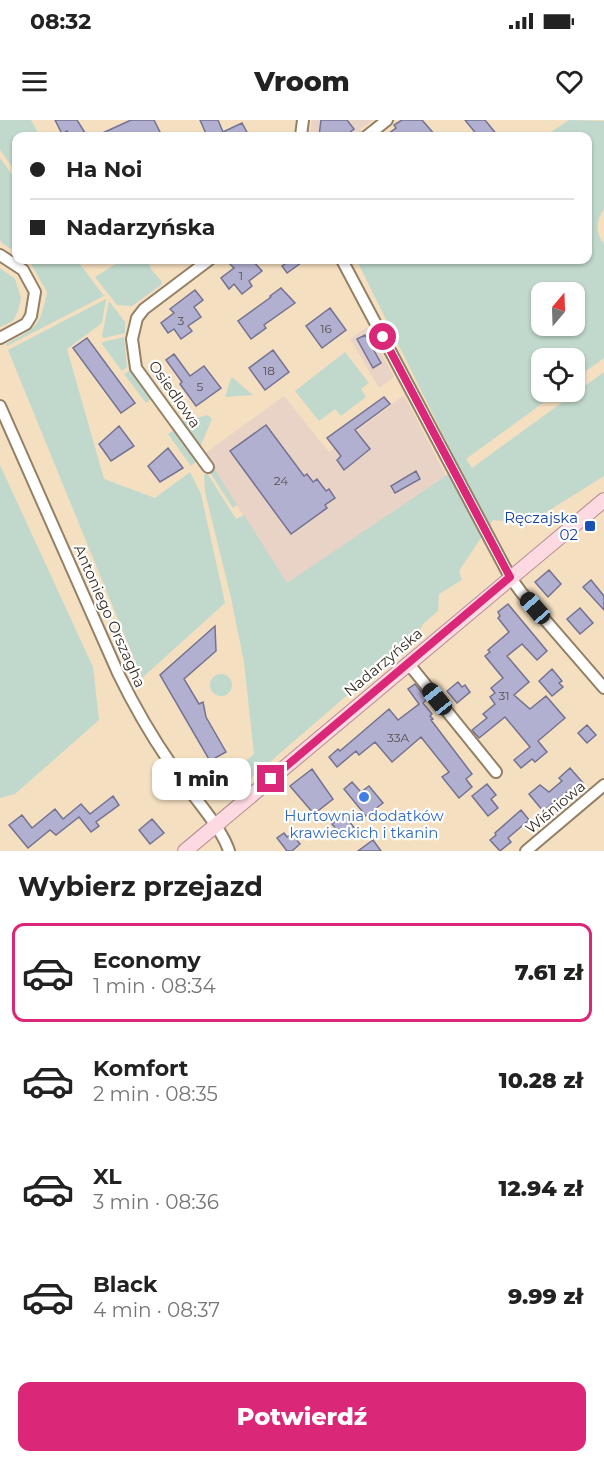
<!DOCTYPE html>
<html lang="pl">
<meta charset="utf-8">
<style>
body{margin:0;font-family:Montserrat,sans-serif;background:#f6f6f6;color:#222;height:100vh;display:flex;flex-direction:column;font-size:22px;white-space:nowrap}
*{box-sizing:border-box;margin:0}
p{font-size:20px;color:#767676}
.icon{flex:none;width:33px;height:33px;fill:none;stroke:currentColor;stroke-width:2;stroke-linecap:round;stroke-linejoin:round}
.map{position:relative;height:731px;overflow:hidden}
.sheet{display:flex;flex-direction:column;background:#fff;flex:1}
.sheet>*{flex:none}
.guide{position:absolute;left:12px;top:12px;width:580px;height:132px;border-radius:12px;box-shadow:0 2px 4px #0004;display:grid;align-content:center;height:132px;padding:0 18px;background:#fff}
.needle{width:39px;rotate:19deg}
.buttons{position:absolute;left:531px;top:162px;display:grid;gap:12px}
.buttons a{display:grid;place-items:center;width:54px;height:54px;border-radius:12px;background:#fff;box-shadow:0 2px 4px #0004;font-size:30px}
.end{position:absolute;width:27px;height:27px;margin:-14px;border:8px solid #db2777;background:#fff;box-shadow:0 0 0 3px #fff}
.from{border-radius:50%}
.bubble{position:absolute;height:42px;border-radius:12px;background:#fff;box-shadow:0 2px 4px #0004;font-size:20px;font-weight:800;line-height:42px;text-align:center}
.car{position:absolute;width:18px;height:36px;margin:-18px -9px;border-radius:8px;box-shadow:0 0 4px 2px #0007;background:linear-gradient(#222 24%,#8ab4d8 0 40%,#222 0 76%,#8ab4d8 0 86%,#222 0)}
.guide b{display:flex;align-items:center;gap:21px;height:57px;font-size:22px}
.guide b+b{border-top:2px solid #e0e0e0}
.guide i{width:15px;height:15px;background:#222}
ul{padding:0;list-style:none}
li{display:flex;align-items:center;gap:18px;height:99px;margin:0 12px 9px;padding:0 6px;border:3px solid transparent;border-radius:12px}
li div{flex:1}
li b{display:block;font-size:22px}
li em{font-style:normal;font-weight:800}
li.selected{border-color:#db2777}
li>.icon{width:54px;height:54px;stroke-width:1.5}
h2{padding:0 18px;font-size:27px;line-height:72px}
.button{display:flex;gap:12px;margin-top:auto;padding:12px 18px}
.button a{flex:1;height:69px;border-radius:12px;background:#db2777;color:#fff;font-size:24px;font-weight:800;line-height:69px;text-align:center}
.status{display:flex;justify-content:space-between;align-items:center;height:42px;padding:0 30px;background:#fff;direction:ltr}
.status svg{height:16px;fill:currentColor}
header{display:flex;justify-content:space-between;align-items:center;height:78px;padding:0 18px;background:#fff;font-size:27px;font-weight:800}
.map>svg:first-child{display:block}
.commercial{fill:#e9d3c7}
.green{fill:#c1d9cc;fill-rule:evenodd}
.building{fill:#b2b0d0;stroke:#747290;stroke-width:1.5}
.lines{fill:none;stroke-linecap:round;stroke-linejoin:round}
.minor-casing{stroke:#948065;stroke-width:14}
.major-casing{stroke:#b68c92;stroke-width:16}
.minor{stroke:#fff;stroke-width:10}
.major{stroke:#fdd9e1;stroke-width:14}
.route{stroke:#db2777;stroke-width:8}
.transit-dot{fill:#1a4fb4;stroke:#fff;stroke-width:2}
.shop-dot{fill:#3f7fe0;stroke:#fff;stroke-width:2}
.labels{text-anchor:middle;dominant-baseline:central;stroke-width:4.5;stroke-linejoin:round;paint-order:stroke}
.number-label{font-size:12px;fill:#564e4e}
.street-label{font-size:15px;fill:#372e23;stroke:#fff}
.transit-label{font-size:15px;fill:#164399;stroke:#fff;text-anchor:end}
.shop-label{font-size:15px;fill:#366cbe;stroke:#fff}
</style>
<div class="status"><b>08:32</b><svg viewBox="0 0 49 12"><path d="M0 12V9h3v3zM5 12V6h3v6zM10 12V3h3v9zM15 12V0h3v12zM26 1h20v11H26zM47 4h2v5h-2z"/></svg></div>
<header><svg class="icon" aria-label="menu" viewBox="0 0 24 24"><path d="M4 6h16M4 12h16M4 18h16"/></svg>Vroom<svg class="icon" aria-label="heart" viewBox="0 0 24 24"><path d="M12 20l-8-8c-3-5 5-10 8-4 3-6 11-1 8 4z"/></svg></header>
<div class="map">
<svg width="604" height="731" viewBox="0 0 604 731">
<rect width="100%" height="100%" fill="#f4dfc1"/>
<path class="commercial" d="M 312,0 L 373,0 L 360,9 L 362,13 L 358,16 L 310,16 Z
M 367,207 L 394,257 L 379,268 L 350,219 Z
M 404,275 L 446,356 L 287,464 L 204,334 L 284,276 L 329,332 Z"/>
<path class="green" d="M 0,0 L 31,0 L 40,16 L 16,16 L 16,52 L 0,30 Z
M 569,0 L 604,1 L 604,89 C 596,100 595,113 604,124 L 604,238 L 575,259 L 574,238 L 542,238 L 542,272 L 558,272 L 466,339 L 472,348 L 604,252 L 604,356 L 529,403 L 493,400 L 459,451 L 462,460 L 439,474 L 438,491 L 423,504 L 418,514 L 234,673 L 229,672 L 221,662 L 254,634 L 244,542 L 231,478 L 205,372 L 204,355 L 207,353 L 236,399 L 244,395 L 287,463 L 459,347 L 357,141 L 360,140 L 588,140 L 588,16 L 545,16 ZM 542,172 L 574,172 L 574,206 L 542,206 Z
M 0,38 L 16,60 L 16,132 L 3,124 L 0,120 Z
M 29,140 L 77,140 L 104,176 L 7,226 L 6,224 C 37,207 40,207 47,172 Z
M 122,140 L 148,140 L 151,149 L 162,162 L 161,165 L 132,186 L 117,185 L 95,157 Z
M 0,148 L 15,159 L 21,178 L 18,191 L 13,201 L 0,207 Z
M 106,179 L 102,203 L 67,229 L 104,359 L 155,378 L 190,352 L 201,374 L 225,483 L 142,558 L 8,230 Z
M 109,181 L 125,202 L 125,213 L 104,218 L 102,216 Z
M 124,217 L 127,247 L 122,251 L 102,224 L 103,222 Z
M 345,232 L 369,263 L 361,269 L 366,277 L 341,296 L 335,289 L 319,301 L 295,271 Z
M 132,249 L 152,278 L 146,283 L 124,254 Z
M 231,258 L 233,258 L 253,275 L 225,277 Z
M 208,295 L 212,299 L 200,327 L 181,302 Z
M 172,311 L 177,313 L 197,340 L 191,346 L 168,314 Z
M 0,345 L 93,547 L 99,600 L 15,674 L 0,678 Z
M 214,348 L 237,385 L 233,388 L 209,351 Z
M210 565a11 11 0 1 1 22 0a11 11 0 1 1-22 0Z"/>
<path class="building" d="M 55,0 L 77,0 L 87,16 L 70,16 L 67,11 L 62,14 Z
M 131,0 L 154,0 L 162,16 L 96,16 Z
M 200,0 L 218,0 L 223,12 L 242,3 L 249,16 L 207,16 Z
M 321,0 L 347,0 L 354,9 L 345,16 L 319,16 Z
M 402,0 L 422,0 L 436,16 L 385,16 L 396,8 L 394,5 Z
M 465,0 L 485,0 L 498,16 L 478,16 Z
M 236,140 L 252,140 L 262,151 L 249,161 L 252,166 L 242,174 L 234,164 L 229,169 L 221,158 L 234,148 L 230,144 Z
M 291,140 L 305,140 L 287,153 L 282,146 Z
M 281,168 L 295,183 L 264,205 L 266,208 L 251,219 L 238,201 L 271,177 L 270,176 Z
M 195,170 L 203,180 L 194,187 L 201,197 L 188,206 L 192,211 L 181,219 L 174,209 L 168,213 L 161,203 L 174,193 L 170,189 Z
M 330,188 L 346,210 L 322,228 L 306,206 Z
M 365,215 L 381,243 L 373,248 L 357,219 Z
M 87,218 L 135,283 L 121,293 L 73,228 Z
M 273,230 L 289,252 L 265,270 L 249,248 Z
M 174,234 L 190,256 L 204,246 L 221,268 L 196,286 L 180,264 L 182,262 L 166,240 Z
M 384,277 L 390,284 L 355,310 L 370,329 L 344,350 L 337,340 L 341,336 L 327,318 Z
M 266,305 L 304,356 L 307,354 L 313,362 L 317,359 L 326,371 L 329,369 L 335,378 L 325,385 L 327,388 L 291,414 L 230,331 Z
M 119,306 L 134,326 L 111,341 L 99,324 Z
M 168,328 L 183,348 L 160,362 L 148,346 Z
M 416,351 L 420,359 L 395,373 L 391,366 Z
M 549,450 L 561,464 L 548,477 L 535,462 Z
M 591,460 L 604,476 L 604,490 L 583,467 Z
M 508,484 L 547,531 L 537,540 L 522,524 L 507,536 L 529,562 L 514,575 L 530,589 L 546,576 L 565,598 L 538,621 L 547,632 L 535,642 L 532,639 L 521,648 L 514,640 L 530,627 L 505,597 L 479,618 L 472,610 L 487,598 L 483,594 L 495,584 L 490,577 L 495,573 L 491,568 L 503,558 L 485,536 L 490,532 L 488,530 L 509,512 L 498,498 L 500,496 L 498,492 Z
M 580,488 L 593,503 L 580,514 L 567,499 Z
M 215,506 L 216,531 L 184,559 L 199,584 L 203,582 L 206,597 L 226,632 L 210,641 L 160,555 Z
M 552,549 L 562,561 L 559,563 L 563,567 L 552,576 L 539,561 Z
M 458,562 L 462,567 L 465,565 L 470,572 L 457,583 L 447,571 Z
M 415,564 L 427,579 L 423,583 L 432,594 L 430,596 L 433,599 L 431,600 L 472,654 L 466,659 L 472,667 L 459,678 L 442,657 L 449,652 L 421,617 L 392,642 L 375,622 L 359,635 L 356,631 L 337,647 L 329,637 L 338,629 L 340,631 L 389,589 L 398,600 L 419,584 L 408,569 Z
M 587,605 L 596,615 L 587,623 L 578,613 Z
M 570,648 L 583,663 L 570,674 L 568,671 L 543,691 L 529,674 L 540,665 L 549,672 L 562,661 L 559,658 Z
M 312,649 L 333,679 L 314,694 L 290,666 Z
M 352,662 L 361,672 L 369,666 L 383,683 L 366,696 L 344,669 Z
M 487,664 L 496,675 L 491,679 L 498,688 L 488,696 L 472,676 Z
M 113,676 L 119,685 L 96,702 L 99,706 L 91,712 L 79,697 L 56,715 L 50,710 L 28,728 L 9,705 L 22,695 L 32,708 L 55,689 L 63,699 L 81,684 L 90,694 Z
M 521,690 L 529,700 L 508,718 L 511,722 L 500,731 L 490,720 L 496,715 L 495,713 Z
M 344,694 L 355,709 L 343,718 L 332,704 Z
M 152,699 L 164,713 L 150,724 L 139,710 Z
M 284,713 L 287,717 L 292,714 L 300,724 L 292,731 L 287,731 L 277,718 Z
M 373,720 L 381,731 L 358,731 Z"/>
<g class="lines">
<defs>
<path id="minor" d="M 301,16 L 303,0
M 367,16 L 387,0
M 0,135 L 23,150 L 35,172 L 31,196 L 26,204 L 0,218
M 342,140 L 510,457 L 521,472 L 604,568
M 0,286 L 118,553 C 136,590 156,624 180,657 C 194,678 222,708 229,731
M 208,347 L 136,248 L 132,219 L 137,198 L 144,189 L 209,140
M 408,543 L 496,652
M 526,731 L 604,665"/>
<path id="major" d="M 185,731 L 604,380"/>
</defs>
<use href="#minor" class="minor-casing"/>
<use href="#major" class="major-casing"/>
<use href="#minor" class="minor"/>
<use href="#major" class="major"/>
</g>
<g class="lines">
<path class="route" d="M 271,659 L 510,457 L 383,217"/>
</g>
<rect class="transit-dot" x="584" y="400" width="12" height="12" rx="3"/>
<circle class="shop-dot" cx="364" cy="677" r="6"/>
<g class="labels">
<g class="number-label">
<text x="241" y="155">1</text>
<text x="181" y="200">3</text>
<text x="326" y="208">16</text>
<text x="269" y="250">18</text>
<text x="200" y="266">5</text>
<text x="281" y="360">24</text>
<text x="504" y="575">31</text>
<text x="398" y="617">33A</text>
</g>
<g class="street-label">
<text transform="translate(175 274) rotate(55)">Osiedlowa</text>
<text transform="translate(110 496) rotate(66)">Antoniego Orszagha</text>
<text transform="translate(383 542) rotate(-40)">Nadarzyńska</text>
<text transform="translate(555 687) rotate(-40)">Wiśniowa</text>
</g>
<g class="transit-label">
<text x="578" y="397">Ręczajska<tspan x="578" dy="17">02</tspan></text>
</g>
<g class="shop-label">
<text x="364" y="695">Hurtownia dodatków<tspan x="364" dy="17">krawieckich i tkanin</tspan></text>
</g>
</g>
</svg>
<div class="buttons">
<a><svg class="needle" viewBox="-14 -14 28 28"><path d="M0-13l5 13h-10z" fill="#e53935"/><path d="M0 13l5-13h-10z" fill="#767676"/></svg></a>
<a><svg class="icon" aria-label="locate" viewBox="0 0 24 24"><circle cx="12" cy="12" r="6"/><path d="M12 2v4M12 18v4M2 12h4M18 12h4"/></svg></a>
</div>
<i class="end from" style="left:383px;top:217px"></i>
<i class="end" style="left:271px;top:659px"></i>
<div class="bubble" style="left:152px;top:638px;width:99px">1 min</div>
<i class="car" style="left:535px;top:488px;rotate:319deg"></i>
<i class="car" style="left:437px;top:579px;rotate:321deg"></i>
<div class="guide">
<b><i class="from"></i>Ha Noi</b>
<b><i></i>Nadarzyńska</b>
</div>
</div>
<section class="sheet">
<h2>Wybierz przejazd</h2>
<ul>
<li class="selected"><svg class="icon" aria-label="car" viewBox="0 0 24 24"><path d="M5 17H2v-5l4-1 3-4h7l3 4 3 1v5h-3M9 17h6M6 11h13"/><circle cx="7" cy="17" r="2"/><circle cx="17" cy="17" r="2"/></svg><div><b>Economy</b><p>1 min · 08:34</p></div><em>7.61 zł</em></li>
<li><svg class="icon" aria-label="car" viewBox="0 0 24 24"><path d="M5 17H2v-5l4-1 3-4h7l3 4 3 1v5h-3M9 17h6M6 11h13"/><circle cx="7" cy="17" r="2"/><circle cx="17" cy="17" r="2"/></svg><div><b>Komfort</b><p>2 min · 08:35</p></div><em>10.28 zł</em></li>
<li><svg class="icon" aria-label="car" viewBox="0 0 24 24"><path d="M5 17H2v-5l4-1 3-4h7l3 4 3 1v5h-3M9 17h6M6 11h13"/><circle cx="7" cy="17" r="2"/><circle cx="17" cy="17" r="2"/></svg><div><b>XL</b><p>3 min · 08:36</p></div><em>12.94 zł</em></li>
<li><svg class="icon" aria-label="car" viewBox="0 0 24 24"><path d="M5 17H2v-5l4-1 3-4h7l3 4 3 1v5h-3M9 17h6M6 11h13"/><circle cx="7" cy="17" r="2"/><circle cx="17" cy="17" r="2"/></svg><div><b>Black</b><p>4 min · 08:37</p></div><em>9.99 zł</em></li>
</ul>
<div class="button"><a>Potwierdź</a></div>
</section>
